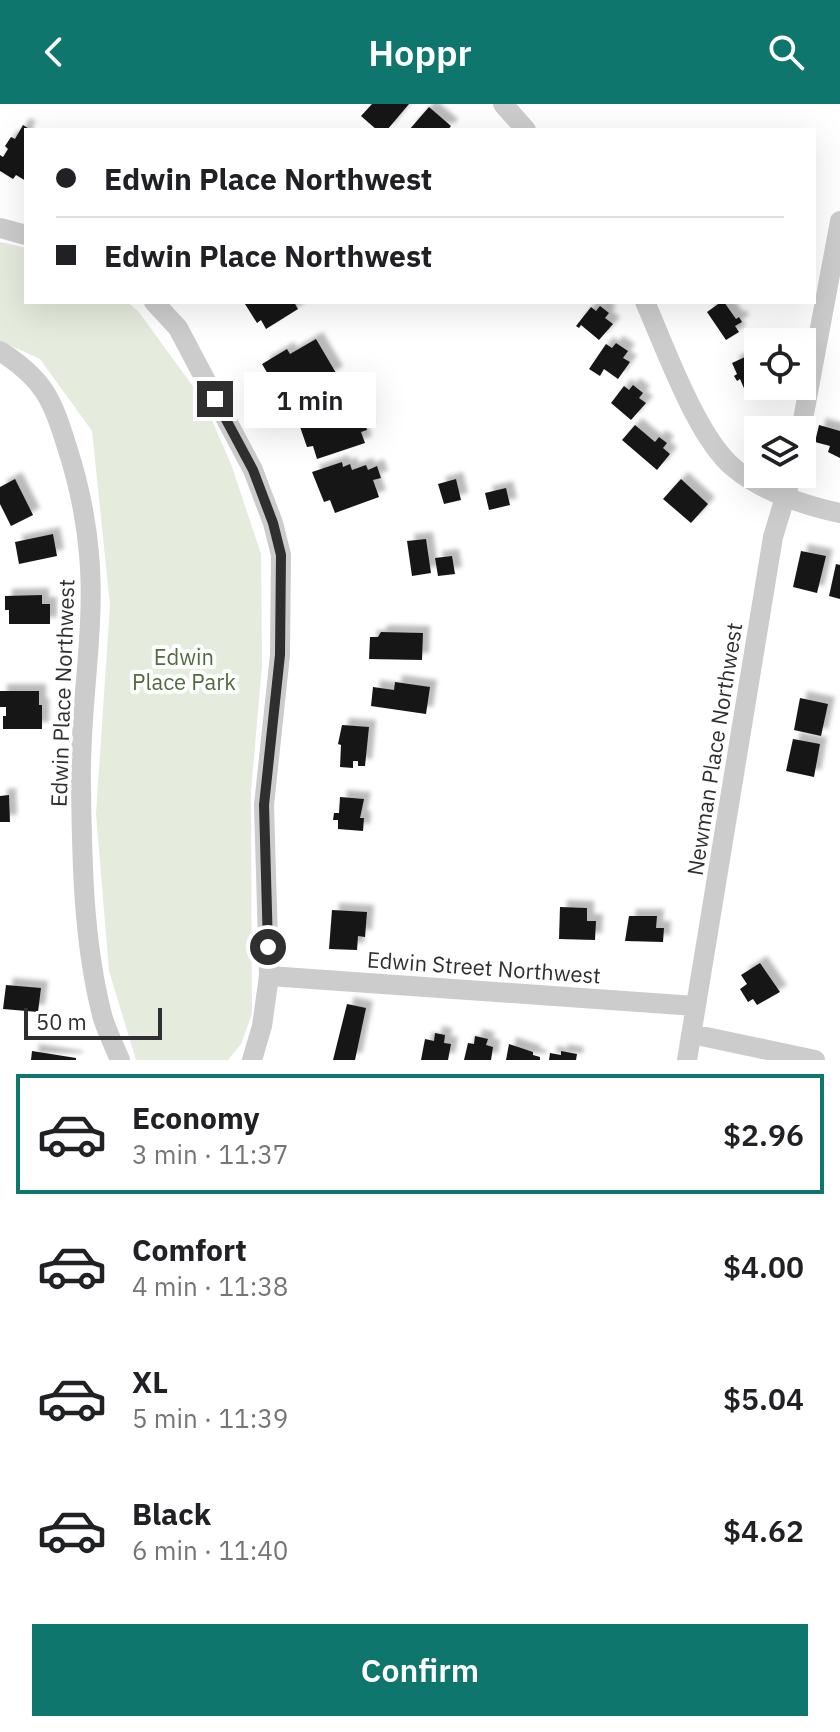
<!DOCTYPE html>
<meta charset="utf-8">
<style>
body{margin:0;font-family:"IBM Plex Sans",sans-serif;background:#f6f6f6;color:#202124;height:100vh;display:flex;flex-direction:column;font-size:30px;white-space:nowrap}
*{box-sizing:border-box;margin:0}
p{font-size:26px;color:#757577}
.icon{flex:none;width:44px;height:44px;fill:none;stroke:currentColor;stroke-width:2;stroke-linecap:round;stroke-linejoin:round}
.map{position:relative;height:956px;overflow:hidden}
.drawer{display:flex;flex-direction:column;background:#fff;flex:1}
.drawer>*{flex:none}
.top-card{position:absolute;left:24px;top:24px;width:792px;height:176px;border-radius:0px;box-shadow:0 8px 32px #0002;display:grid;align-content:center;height:176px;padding:0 32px;background:#fff}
.controls{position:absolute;left:744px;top:224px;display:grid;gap:16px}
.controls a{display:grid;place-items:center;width:72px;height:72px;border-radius:0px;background:#fff;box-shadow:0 8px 32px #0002;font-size:40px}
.scale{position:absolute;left:24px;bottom:20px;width:138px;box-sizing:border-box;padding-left:8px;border:4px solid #2f2f2f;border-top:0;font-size:22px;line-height:28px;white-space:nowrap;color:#2f2f2f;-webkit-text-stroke:6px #fff;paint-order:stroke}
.end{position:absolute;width:36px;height:36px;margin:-18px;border:10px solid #2f2f2f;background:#fff;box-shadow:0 0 0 4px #fff}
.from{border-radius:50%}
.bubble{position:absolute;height:56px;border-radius:0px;background:#fff;box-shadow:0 8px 32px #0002;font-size:26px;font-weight:600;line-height:56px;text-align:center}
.top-card b{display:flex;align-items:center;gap:28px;height:76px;font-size:30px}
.top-card b+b{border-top:2px solid #e0e0e0}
.top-card i{width:20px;height:20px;background:#202124}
ul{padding:14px 0 0;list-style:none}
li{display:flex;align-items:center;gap:24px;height:120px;margin:0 16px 12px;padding:0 16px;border:4px solid transparent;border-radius:0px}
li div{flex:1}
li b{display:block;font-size:30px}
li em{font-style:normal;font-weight:600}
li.on{border-color:#0f766e}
li>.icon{width:72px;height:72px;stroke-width:1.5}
.primary-button{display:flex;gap:16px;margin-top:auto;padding:16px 32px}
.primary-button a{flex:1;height:92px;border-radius:0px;background:#0f766e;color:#fff;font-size:32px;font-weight:600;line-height:92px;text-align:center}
header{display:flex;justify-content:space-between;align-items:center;height:104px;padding:0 32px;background:#0f766e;color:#fff;font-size:36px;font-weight:600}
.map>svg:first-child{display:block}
.green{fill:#e5ebdd}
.building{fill:#161616;filter:url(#shadow)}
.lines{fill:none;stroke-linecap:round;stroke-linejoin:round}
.minor{stroke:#ccc;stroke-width:20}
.route{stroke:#2f2f2f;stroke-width:10}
.labels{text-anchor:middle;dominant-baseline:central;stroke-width:8;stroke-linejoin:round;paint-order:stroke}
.park-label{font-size:22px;fill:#53693e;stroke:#fff}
.street-label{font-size:22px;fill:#2f2f2f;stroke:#fff}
</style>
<header><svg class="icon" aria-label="back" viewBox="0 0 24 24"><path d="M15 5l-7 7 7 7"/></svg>Hoppr<svg class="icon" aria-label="search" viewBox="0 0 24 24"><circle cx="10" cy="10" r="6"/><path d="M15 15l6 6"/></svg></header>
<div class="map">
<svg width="840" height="956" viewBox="0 0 840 956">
<defs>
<filter id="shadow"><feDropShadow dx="7" dy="-7" stdDeviation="2" flood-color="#0004"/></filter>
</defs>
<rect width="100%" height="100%" fill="#fff"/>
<path class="green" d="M 0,138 L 26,144 L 26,198 L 127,198 L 138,207 L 203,296 L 231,360 L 261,450 L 262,561 L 251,688 L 252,910 L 241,940 L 228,956 L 136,956 L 109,867 L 96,710 L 110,501 L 92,327 L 40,255 L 0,237 Z"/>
<path class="building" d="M 372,0 L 409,0 L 387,26 L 377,26 L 361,12 Z
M 429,3 L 451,22 L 448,26 L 409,26 Z
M 23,21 L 31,26 L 26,26 L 26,77 L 16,71 L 13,75 L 0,67 L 0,51 L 3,53 L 8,45 L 5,42 L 11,33 L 15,35 Z
M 249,198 L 294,198 L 298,205 L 266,225 L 261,216 L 257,219 L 245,200 Z
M 721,198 L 724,198 L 736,215 L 739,213 L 742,218 L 735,222 L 739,228 L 726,236 L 707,208 Z
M 600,202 L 609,209 L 605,214 L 613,220 L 599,236 L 581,221 L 579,224 L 576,222 L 591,203 L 596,207 Z
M 316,235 L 336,269 L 290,296 L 283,284 L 278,287 L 262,260 L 287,245 L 290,250 Z
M 616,239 L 628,247 L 623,254 L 630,258 L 618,275 L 604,265 L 600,272 L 589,265 L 606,240 L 612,244 Z
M 758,247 L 758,284 L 746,289 L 740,275 L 737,277 L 734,272 L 737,270 L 732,259 Z
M 633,281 L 643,289 L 639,294 L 646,299 L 631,316 L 611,299 L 624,282 L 629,286 Z
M 333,305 L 336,314 L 360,306 L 367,326 L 361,328 L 365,339 L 317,355 L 313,342 L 307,343 L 298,317 Z
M 635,321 L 655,338 L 659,333 L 667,339 L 663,344 L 670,350 L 657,366 L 622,336 Z
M 819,321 L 840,327 L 840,354 L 828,348 L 830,342 L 815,338 Z
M 342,358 L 343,363 L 350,360 L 352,366 L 366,361 L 368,366 L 377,362 L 381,374 L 373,376 L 379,393 L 335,409 L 330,396 L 324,398 L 312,368 Z
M 15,375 L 33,411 L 11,422 L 0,400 L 0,383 Z
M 456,375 L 461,396 L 444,400 L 438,380 Z
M 681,375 L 708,400 L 691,419 L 663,395 Z
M 506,384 L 510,401 L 489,406 L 485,389 Z
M 53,430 L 57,452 L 19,460 L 15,438 Z
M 426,435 L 431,469 L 412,472 L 407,437 Z
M 801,447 L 826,452 L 817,489 L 793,483 Z
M 452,452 L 455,470 L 438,472 L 435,454 Z
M 836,460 L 840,461 L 840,495 L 829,492 Z
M 42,491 L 42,500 L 50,500 L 50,520 L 9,520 L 9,506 L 5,506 L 5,492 Z
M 381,528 L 423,529 L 422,556 L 369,555 L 370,533 L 378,533 Z
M 395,578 L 430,583 L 426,610 L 371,602 L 373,583 L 394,586 Z
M 0,587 L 39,587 L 39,601 L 42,601 L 42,625 L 3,625 L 3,612 L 6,612 L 6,603 L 0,603 Z
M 800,594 L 828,600 L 821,632 L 794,626 Z
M 342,621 L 369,623 L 365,662 L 358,662 L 358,657 L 353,657 L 353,664 L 340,663 L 341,641 L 338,640 Z
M 793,635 L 820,640 L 814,673 L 786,667 Z
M 9,691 L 10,718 L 0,718 L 0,692 Z
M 340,693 L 364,695 L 360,714 L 364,714 L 363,727 L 338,725 L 338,716 L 333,716 L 334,709 L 339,709 Z
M 560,803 L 587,804 L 587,817 L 596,817 L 595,836 L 559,835 Z
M 332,806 L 367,808 L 365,833 L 358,832 L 357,846 L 329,845 Z
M 629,812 L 657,812 L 656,824 L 664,824 L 663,838 L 625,837 Z
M 760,859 L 780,888 L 757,901 L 753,895 L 748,898 L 740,885 L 747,880 L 741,871 Z
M 6,881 L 41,884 L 38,908 L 3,905 Z
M 347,900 L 366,904 L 355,956 L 333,956 Z
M 435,929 L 445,931 L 444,939 L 451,940 L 448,956 L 421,956 L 425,935 L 434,937 Z
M 475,932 L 488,935 L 486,941 L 493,943 L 491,956 L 464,956 L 468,939 L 474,940 Z
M 509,940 L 533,948 L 533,951 L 540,953 L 540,956 L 506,956 Z
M 32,947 L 76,954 L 76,956 L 31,956 Z
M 561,947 L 577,950 L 576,956 L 549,956 L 550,949 L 561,951 Z"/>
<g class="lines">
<path class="minor" d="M 503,0 L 526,26
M 0,124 L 26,131
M 154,198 L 178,224 L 253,366 L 273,419 L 281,451 L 280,551 L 264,701 L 269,872 L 262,922 L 252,956
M 645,198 C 665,243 697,334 734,364 C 761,387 806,402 840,409
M 0,247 C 44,275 52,295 67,343 C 78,377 86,414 89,450 C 96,527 79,604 81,681 C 82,757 83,836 102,911 C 106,926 114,941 120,956
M 801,326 L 840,117
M 269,872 L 695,902
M 692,930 L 815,956
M 687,956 L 773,433 L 792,370"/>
</g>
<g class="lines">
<path class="route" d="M 215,295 L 253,366 L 273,419 L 281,451 L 280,551 L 264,701 L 268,843"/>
</g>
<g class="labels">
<g class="park-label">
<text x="184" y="552">Edwin<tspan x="184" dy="25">Place Park</tspan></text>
</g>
<g class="street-label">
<text transform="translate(62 589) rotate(-88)">Edwin Place Northwest</text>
<text transform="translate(714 645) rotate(-81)">Newman Place Northwest</text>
<text transform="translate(484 863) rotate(4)">Edwin Street Northwest</text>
</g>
</g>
</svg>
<div class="controls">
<a><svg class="icon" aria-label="locate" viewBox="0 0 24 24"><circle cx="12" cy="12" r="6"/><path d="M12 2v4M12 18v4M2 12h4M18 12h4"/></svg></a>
<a><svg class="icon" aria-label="layers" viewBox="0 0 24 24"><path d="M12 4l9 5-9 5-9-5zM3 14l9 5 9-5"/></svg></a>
</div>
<div class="scale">50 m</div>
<i class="end from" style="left:268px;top:843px"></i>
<i class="end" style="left:215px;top:295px"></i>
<div class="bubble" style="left:244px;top:268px;width:132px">1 min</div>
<div class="top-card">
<b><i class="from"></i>Edwin Place Northwest</b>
<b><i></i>Edwin Place Northwest</b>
</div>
</div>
<section class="drawer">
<ul>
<li class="on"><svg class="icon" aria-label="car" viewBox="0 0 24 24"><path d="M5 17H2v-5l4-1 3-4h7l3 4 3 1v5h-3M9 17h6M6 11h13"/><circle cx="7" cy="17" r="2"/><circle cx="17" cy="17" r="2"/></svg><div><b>Economy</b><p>3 min · 11:37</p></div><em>$2.96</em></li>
<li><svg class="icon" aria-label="car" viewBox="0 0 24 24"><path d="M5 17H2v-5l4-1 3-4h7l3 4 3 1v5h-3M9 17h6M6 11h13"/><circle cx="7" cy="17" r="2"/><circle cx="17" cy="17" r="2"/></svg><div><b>Comfort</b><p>4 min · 11:38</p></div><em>$4.00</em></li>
<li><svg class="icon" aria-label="car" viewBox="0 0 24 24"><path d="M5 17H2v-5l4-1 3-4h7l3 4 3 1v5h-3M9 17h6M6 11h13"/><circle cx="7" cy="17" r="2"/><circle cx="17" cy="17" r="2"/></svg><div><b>XL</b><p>5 min · 11:39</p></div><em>$5.04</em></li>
<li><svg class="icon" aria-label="car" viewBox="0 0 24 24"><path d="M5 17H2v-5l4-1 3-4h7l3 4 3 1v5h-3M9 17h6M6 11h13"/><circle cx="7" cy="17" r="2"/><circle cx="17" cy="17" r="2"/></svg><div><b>Black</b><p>6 min · 11:40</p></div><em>$4.62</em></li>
</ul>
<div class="primary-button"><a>Confirm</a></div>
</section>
